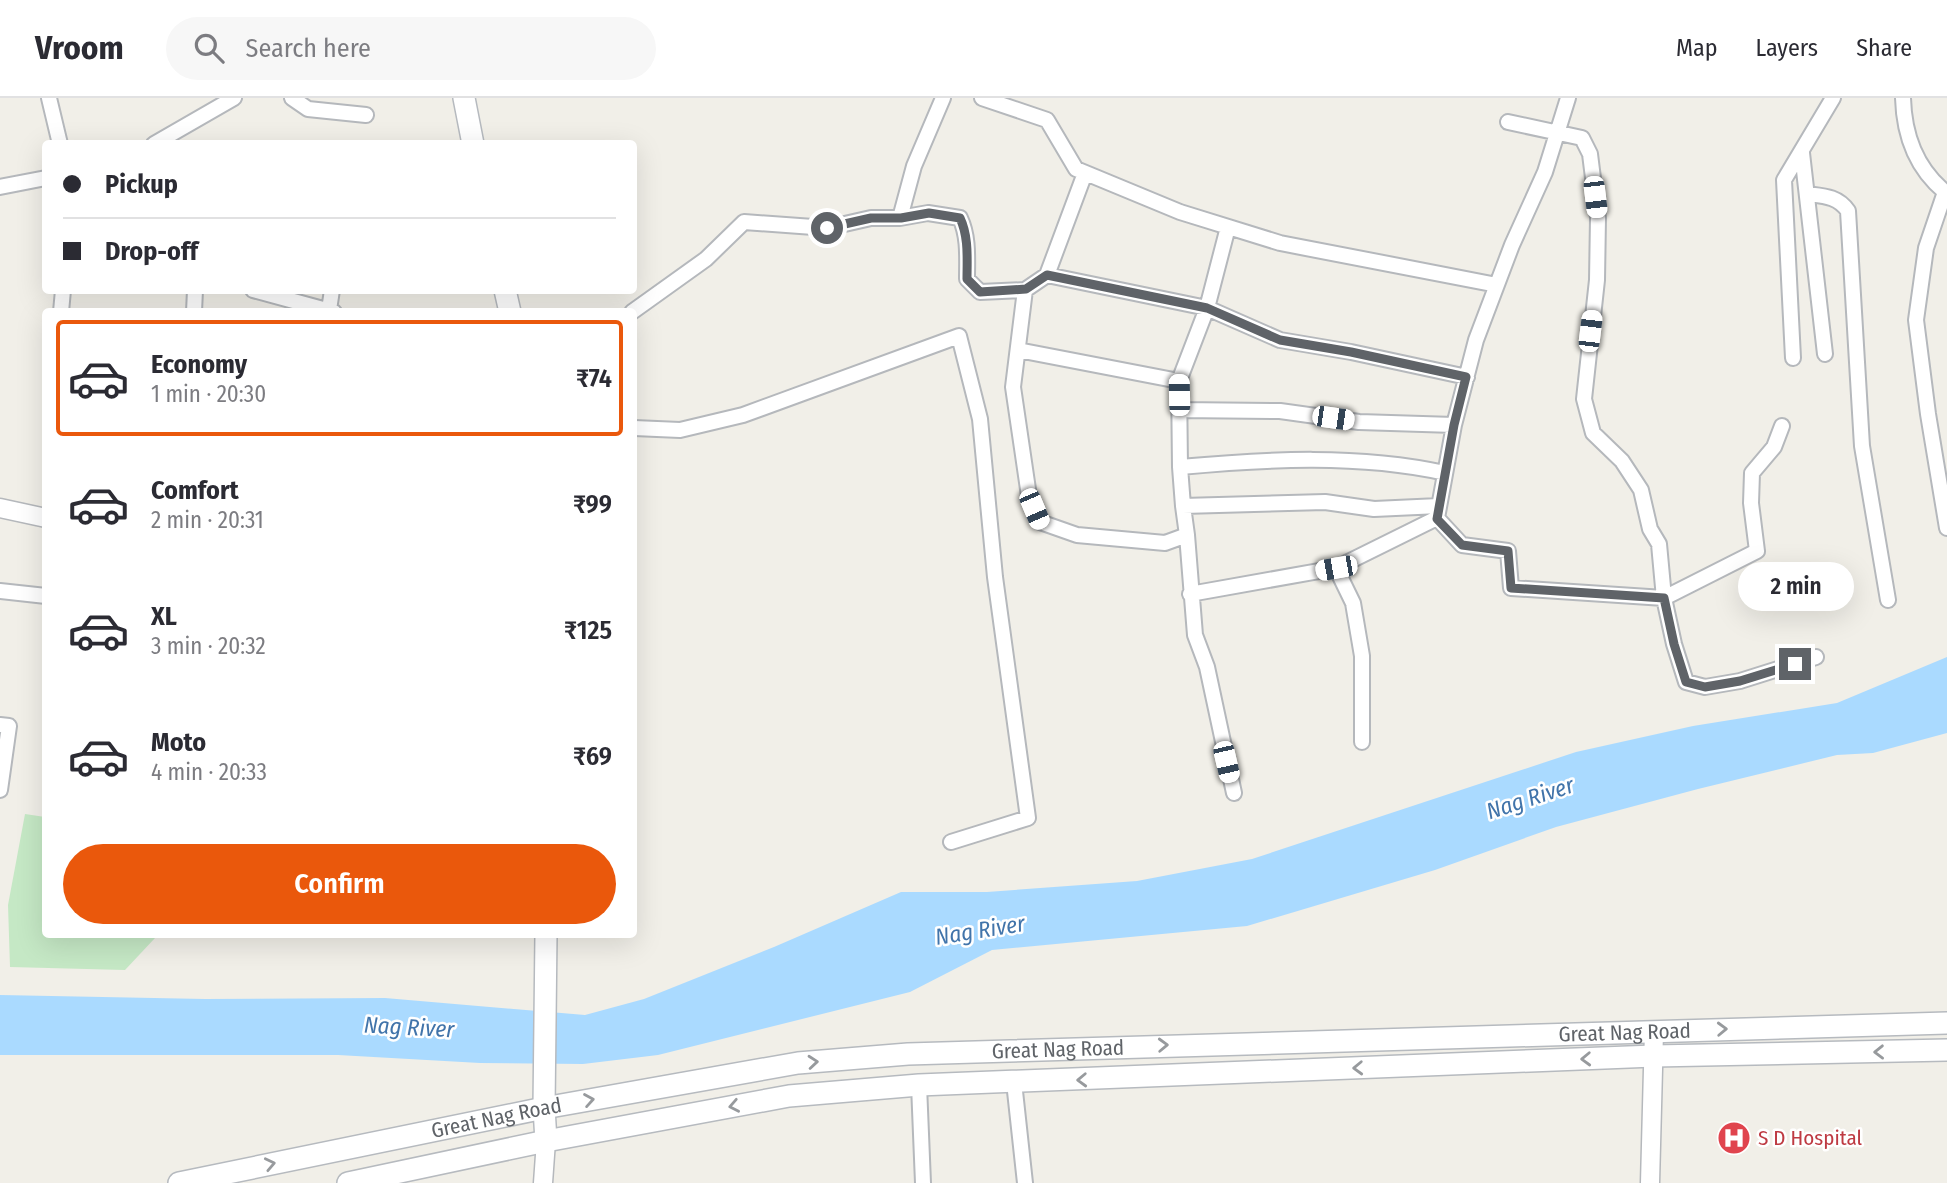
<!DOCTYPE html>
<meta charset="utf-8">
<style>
body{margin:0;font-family:"Fira Sans Condensed",sans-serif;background:#f7f7f7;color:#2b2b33;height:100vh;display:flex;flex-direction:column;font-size:26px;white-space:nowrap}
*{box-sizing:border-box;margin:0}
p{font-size:23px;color:#7c7c81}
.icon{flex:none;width:38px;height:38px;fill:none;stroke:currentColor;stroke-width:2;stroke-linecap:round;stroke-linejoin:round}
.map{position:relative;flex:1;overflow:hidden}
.drawer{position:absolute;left:42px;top:210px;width:595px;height:630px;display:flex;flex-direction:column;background:#fff;border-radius:7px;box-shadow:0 7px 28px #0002}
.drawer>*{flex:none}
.hud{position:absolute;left:42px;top:42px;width:595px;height:154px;border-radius:7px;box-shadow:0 7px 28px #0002;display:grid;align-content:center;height:154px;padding:0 21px;background:#fff}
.end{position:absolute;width:32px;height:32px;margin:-16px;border:9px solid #5f6368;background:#fff;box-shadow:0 0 0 4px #fff}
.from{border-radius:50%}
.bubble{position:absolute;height:49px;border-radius:24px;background:#fff;box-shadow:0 7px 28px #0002;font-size:23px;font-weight:600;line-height:49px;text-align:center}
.car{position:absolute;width:21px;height:42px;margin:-21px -10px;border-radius:9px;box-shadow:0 0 5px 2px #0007;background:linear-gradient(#fff 24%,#345 0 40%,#fff 0 76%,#345 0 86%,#fff 0)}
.hud b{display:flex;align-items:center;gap:24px;height:66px;font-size:26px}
.hud b+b{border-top:2px solid #e1e1e2}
.hud i{width:18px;height:18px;background:#2b2b33}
ul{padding:12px 0 0;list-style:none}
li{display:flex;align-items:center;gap:21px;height:116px;margin:0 14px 10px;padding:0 7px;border:4px solid transparent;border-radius:7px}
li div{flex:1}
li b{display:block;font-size:26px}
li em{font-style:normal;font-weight:600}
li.current{border-color:#ea580c}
li>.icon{width:63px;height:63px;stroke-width:1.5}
.cta{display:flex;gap:14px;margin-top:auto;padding:14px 21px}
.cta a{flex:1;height:80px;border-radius:42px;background:#ea580c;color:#fff;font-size:28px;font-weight:600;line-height:80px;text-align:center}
header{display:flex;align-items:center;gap:42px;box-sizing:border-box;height:98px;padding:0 35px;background:#fff;border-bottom:2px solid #e1e1e2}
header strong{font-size:33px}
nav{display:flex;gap:38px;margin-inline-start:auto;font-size:24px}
.search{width:490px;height:63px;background:#f7f7f7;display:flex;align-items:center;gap:18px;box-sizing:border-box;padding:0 24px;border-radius:38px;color:#7c7c81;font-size:26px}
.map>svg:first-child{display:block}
.green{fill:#c5e8c5}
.water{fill:#aadaff}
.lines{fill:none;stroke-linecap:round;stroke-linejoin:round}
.minor-casing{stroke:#b5b8bc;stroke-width:18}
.tertiary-casing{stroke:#b5b8bc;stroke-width:21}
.secondary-casing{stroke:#b6babf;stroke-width:24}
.minor{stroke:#fff;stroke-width:14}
.tertiary{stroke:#fff;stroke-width:18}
.secondary{stroke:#fff;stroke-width:21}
.oneway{stroke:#979a9d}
.route{stroke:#5f6368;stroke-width:9}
.labels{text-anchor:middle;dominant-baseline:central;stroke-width:5;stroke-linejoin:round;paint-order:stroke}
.street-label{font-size:21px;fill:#5f6368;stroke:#fff}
.health-label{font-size:21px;fill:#be3a42;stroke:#fff;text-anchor:start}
.water-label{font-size:23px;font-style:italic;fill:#4174aa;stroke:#fff}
</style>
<header>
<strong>Vroom</strong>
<div class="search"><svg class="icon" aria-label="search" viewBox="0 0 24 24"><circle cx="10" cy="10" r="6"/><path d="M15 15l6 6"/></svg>Search here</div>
<nav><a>Map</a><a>Layers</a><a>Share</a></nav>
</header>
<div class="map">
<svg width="1947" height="1085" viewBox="0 0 1947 1085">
<rect width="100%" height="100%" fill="#f1efe8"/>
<path class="green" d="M 25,716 L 45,719 L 46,836 L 153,837 L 155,840 L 125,872 L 10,869 L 8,807 Z"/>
<path class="water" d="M 1947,559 L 1947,635 L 1873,655 L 1837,657 L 1698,691 L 1556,729 L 1435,772 L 1247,828 L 992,852 L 910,894 L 658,957 L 583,966 L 480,965 L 338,957 L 0,957 L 0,897 L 205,901 L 385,900 L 585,917 L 644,901 L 774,849 L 901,794 L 987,794 L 1137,783 L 1252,761 L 1576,654 L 1693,628 L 1837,605 Z"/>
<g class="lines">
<defs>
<path id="minor" d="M 49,0 L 60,46
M 292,0 L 308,11 L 366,17
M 982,0 L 1047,22 L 1076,71 L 1180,114 L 1280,145 L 1497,187
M 1903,0 C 1904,37 1916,70 1945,94 L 1926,150 L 1916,222 L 1928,316 L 1947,430
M 1508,24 L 1582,40 L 1590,56 L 1598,120 L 1597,182 L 1584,301 L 1593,335 L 1622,363 L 1641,392 L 1650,431 L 1659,446 L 1664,500 L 1757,453 L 1751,405 L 1752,375 L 1774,349 L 1782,328
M 154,46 L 234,0
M 1802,55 L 1825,256
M 1085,75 L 1047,177 L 1025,192 L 1013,289 L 1029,398 L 1040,424 L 1077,437 L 1165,445 L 1187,437 L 1183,408 L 1325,404 L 1374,411 L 1439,408
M 0,89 L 46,80
M 1807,96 C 1823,98 1838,98 1848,113 L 1862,348 L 1888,502
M 900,120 L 928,115 L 960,120 C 969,139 967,161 967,181 L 980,194 L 1025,192
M 1047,177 L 1207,210 L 1280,242 L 1351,254 L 1467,279
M 253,192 L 334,214
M 329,212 L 332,192
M 61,214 L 63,192
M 194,214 L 195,192
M 632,214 L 706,161 L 744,124 L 827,130 L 871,120 L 900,120 L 914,68 L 943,0
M 1018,252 L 1179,283
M 1793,260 L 1784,82 L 1833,0
M 1179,312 L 1280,313 L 1359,324 L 1454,327
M 634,330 L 680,332 L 743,317 L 959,238 L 980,321 L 995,479 L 1028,720 L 951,744
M 1180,369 L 1179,283 L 1207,210 L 1228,129
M 1183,408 L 1180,369 C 1267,361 1359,356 1445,375
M 1437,420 L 1462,447 L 1508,453 L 1511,490 L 1664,500 L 1674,546 L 1686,584 L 1705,589 L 1740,583 L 1816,559
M 1187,437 L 1195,537 L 1207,569 L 1234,695
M 1336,470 L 1353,505 L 1362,558 L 1362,644
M 0,493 L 46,498
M 1190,496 L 1336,470 L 1437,420 L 1454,327 L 1476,242 L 1512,147 L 1545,74 L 1568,0
M 0,627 L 9,628 L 0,692
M 1014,984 L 1025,1085
M 919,987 L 923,1085"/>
<path id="tertiary" d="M 0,410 L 46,420
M 543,1085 L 546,1043
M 1650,1085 L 1654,933"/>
<g id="secondary">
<path d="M 464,0 L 473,46"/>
<path d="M 505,192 L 510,214"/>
<path d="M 546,1043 L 544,1010 L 546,836"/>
<path id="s1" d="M 179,1085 L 544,1010 L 798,965 L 908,956 L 1947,925"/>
<path d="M 348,1085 L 546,1043 L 789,998 L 919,987 L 1654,958 L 1947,952"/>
</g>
</defs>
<use href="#minor" class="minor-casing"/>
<use href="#tertiary" class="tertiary-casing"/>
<use href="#secondary" class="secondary-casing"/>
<use href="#minor" class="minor"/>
<use href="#tertiary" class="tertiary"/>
<use href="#secondary" class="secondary"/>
</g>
<defs><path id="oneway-chevron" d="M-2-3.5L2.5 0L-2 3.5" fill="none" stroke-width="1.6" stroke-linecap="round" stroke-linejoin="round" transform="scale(1.75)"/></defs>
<g class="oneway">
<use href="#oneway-chevron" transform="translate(1722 931) rotate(-2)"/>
<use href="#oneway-chevron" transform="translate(1163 947) rotate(-2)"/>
<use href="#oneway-chevron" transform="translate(1879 954) rotate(179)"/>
<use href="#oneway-chevron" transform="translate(1586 961) rotate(178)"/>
<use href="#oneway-chevron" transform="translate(813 964) rotate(-5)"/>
<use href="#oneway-chevron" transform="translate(1358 970) rotate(178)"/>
<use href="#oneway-chevron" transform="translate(1082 982) rotate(178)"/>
<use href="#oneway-chevron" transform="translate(589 1002) rotate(-10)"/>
<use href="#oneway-chevron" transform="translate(734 1008) rotate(169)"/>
<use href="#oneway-chevron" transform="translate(270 1066) rotate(-12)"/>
</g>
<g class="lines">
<path class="route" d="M 827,130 L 871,120 L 901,120 L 929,115 L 960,120 C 969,139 967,161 967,181 L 980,194 L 1026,191 L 1047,177 L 1207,210 L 1280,242 L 1351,254 L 1466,279 L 1454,327 L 1437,421 L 1462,447 L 1508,453 L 1511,490 L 1664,500 L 1674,546 L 1686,584 L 1705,589 L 1740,583 L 1795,566"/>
</g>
<defs>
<symbol id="hospital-disc" viewBox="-11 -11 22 22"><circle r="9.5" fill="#e0444e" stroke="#fff"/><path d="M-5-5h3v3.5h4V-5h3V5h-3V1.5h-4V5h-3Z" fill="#fff"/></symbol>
</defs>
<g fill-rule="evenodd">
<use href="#hospital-disc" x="1715" y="1021" width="38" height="38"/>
</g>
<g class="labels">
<g class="street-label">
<text stroke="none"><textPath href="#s1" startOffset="1458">Great Nag Road</textPath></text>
<text stroke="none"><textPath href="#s1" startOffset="891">Great Nag Road</textPath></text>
<text stroke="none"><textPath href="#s1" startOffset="324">Great Nag Road</textPath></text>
</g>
<g class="health-label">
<text x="1758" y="1040">S D Hospital</text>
</g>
<g class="water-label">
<text transform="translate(1530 700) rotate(-18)">Nag River</text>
<text transform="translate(980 832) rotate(-9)">Nag River</text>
<text transform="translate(409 929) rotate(3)">Nag River</text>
</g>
</g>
</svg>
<i class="end from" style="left:827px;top:130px"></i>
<i class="end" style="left:1795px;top:566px"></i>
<div class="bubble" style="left:1738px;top:464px;width:116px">2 min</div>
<i class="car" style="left:1595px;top:99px;rotate:173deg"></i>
<i class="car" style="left:1590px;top:233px;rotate:7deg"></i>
<i class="car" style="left:1179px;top:297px;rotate:359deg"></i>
<i class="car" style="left:1333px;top:320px;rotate:98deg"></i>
<i class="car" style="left:1034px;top:411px;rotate:157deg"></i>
<i class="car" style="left:1336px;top:470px;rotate:260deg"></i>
<i class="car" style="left:1226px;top:664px;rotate:167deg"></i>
<div class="hud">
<b><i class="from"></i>Pickup</b>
<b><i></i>Drop-off</b>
</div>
<section class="drawer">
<ul>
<li class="current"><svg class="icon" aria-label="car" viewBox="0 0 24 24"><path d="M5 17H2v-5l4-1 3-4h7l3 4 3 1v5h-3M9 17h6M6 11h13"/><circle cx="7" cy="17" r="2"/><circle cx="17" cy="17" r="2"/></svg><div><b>Economy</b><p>1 min · 20:30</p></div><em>₹74</em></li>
<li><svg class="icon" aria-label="car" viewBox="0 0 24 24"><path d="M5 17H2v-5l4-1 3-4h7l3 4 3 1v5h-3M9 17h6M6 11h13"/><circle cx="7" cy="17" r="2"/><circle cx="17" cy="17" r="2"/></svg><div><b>Comfort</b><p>2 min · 20:31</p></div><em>₹99</em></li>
<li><svg class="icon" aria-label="car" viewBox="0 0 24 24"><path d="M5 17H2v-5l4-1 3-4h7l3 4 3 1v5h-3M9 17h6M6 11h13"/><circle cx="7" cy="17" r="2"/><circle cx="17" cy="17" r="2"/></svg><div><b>XL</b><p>3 min · 20:32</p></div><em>₹125</em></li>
<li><svg class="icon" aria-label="car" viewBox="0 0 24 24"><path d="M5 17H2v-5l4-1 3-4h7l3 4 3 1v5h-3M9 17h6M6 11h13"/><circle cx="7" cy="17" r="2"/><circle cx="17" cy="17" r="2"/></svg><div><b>Moto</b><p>4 min · 20:33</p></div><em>₹69</em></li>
</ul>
<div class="cta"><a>Confirm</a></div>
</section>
</div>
